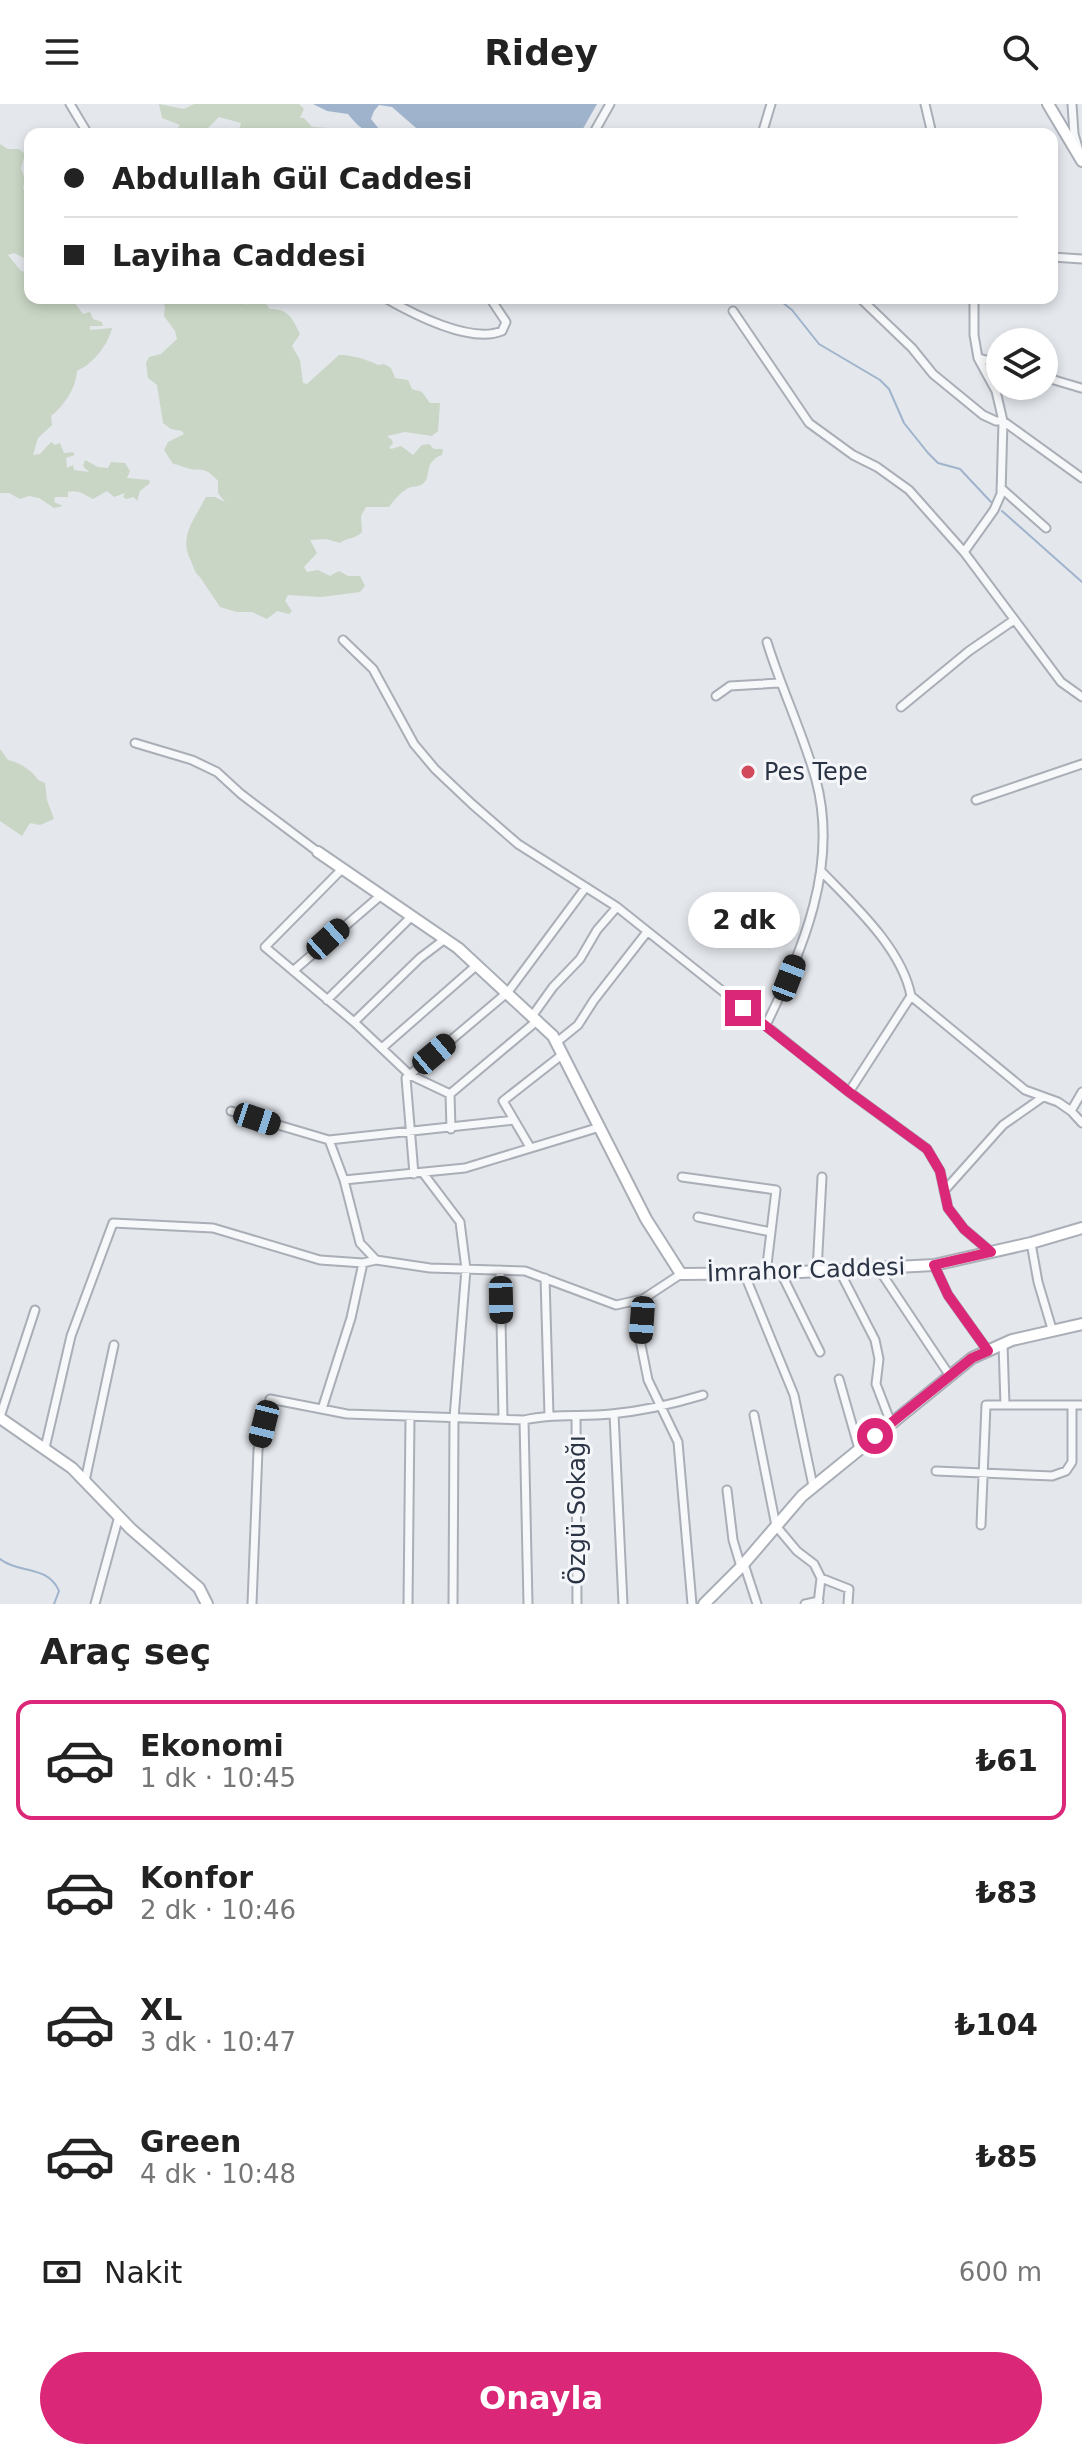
<!DOCTYPE html>
<html lang="tr">
<meta charset="utf-8">
<style>
body{margin:0;font-family:"DejaVu Sans",sans-serif;background:#f6f6f6;color:#222;height:100vh;display:flex;flex-direction:column;font-size:30px;white-space:nowrap}
*{box-sizing:border-box;margin:0}
p{font-size:26px;color:#767676}
.icon{flex:none;width:44px;height:44px;fill:none;stroke:currentColor;stroke-width:2;stroke-linecap:round;stroke-linejoin:round}
.map{position:relative;height:1500px;overflow:hidden}
.sheet{display:flex;flex-direction:column;background:#fff;flex:1}
.sheet>*{flex:none}
.guide{position:absolute;left:24px;top:24px;width:1034px;height:176px;border-radius:16px;box-shadow:0 4px 12px #0003;display:grid;align-content:center;height:176px;padding:0 40px;background:#fff}
.tools{position:absolute;left:986px;top:224px;display:grid;gap:16px}
.tools a{display:grid;place-items:center;width:72px;height:72px;border-radius:50%;background:#fff;box-shadow:0 4px 12px #0003;font-size:40px}
.end{position:absolute;width:36px;height:36px;margin:-18px;border:10px solid #db2777;background:#fff;box-shadow:0 0 0 4px #fff}
.from{border-radius:50%}
.bubble{position:absolute;height:56px;border-radius:28px;background:#fff;box-shadow:0 4px 12px #0003;font-size:26px;font-weight:800;line-height:56px;text-align:center}
.car{position:absolute;width:24px;height:48px;margin:-24px -12px;border-radius:10px;box-shadow:0 0 6px 2px #0007;background:linear-gradient(#222 24%,#8ab4d8 0 40%,#222 0 76%,#8ab4d8 0 86%,#222 0)}
.guide b{display:flex;align-items:center;gap:28px;height:76px;font-size:30px}
.guide b+b{border-top:2px solid #e0e0e0}
.guide i{width:20px;height:20px;background:#222}
ul{padding:0;list-style:none}
li{display:flex;align-items:center;gap:24px;height:120px;margin:0 16px 12px;padding:0 24px;border:4px solid transparent;border-radius:16px}
li div{flex:1}
li b{display:block;font-size:30px}
li em{font-style:normal;font-weight:800}
li.on{border-color:#db2777}
li>.icon{width:72px;height:72px;stroke-width:1.5}
h2{padding:0 40px;font-size:36px;line-height:96px}
.pay{display:flex;align-items:center;gap:20px;height:88px;padding:0 40px;font-size:30px}
.pay p{margin-inline-start:auto}
.button{display:flex;gap:16px;margin-top:auto;padding:16px 40px}
.button a{flex:1;height:92px;border-radius:48px;background:#db2777;color:#fff;font-size:32px;font-weight:800;line-height:92px;text-align:center}
header{display:flex;justify-content:space-between;align-items:center;height:104px;padding:0 40px;background:#fff;font-size:36px;font-weight:800}
.map>svg:first-child{display:block}
.green{fill:#c9d6c5}
.water{fill:#9fb4cc}
.lines{fill:none;stroke-linecap:round;stroke-linejoin:round}
.stream{stroke:#9fb4cc;stroke-width:2}
.street-casing{stroke:#a9aeb7;stroke-width:11}
.secondary-casing{stroke:#a9aeb7;stroke-width:14}
.street{stroke:#f7f8fa;stroke-width:7}
.secondary{stroke:#fff;stroke-width:10}
.route{stroke:#db2777;stroke-width:10}
.poi-dot{fill:#d1495b;stroke:#f4f6f9;stroke-width:3}
.labels{text-anchor:middle;dominant-baseline:central;stroke-width:6;stroke-linejoin:round;paint-order:stroke}
.poi-label{font-size:24px;fill:#2b3445;stroke:#f4f6f9;text-anchor:start}
.street-label{font-size:24px;fill:#2b3445;stroke:#f4f6f9}
</style>
<header><svg class="icon" aria-label="menu" viewBox="0 0 24 24"><path d="M4 6h16M4 12h16M4 18h16"/></svg>Ridey<svg class="icon" aria-label="search" viewBox="0 0 24 24"><circle cx="10" cy="10" r="6"/><path d="M15 15l6 6"/></svg></header>
<div class="map">
<svg width="1082" height="1500" viewBox="0 0 1082 1500">
<rect width="100%" height="100%" fill="#e4e7ec"/>
<path class="green" d="M 159,0 L 184,5 L 194,0 L 299,0 L 304,5 L 300,14 L 304,14 L 312,23 L 329,24 L 337,30 L 238,30 L 241,19 L 219,13 L 205,27 L 209,30 L 174,30 L 180,21 L 162,14 Z
M 0,40 L 8,45 L 19,45 L 25,50 L 21,64 L 25,76 L 23,84 L 30,94 L 30,157 L 14,149 L 8,151 L 21,167 L 30,169 L 30,194 L 62,194 L 74,198 L 83,210 L 90,208 L 93,215 L 102,218 L 103,222 L 90,222 L 90,226 L 112,224 C 108,241 93,260 77,267 C 76,284 64,302 51,312 L 52,321 L 38,334 L 33,351 L 40,350 L 51,338 L 55,341 L 60,339 L 64,349 L 73,348 L 75,351 L 66,354 L 67,364 L 73,361 L 74,366 L 89,368 L 83,362 L 85,356 L 98,363 L 108,364 L 111,358 L 125,359 L 130,367 L 127,374 L 149,376 L 150,379 L 140,387 L 137,397 L 134,393 L 126,395 L 123,393 L 125,389 L 114,393 L 107,387 L 93,395 C 85,391 78,385 68,388 L 68,393 L 55,393 L 54,398 L 63,402 L 54,404 L 39,394 L 29,392 L 20,395 L 9,389 L 0,389 Z
M 162,194 L 242,194 L 247,201 L 251,197 L 266,200 L 270,205 C 289,205 292,214 300,230 L 292,242 L 300,256 L 303,279 L 307,280 L 339,251 C 348,250 370,256 378,261 L 384,260 L 391,264 L 395,274 L 408,276 L 412,285 L 422,288 L 430,299 L 440,299 L 438,327 L 432,332 L 405,328 L 387,332 L 392,336 L 393,340 L 389,343 L 391,345 L 401,342 L 413,351 L 422,341 L 429,340 L 434,345 L 443,345 L 442,351 C 421,359 434,374 421,381 C 417,383 412,382 408,384 C 400,389 395,395 389,403 L 366,403 L 361,412 L 362,428 C 356,435 348,433 340,439 L 326,435 L 310,436 L 317,449 L 304,463 L 307,468 L 318,466 L 330,472 L 339,467 L 348,472 L 360,472 L 365,482 L 360,488 L 321,493 L 288,491 L 285,497 L 292,507 L 289,510 L 277,507 L 267,515 L 252,508 L 237,508 L 220,503 L 200,473 C 194,468 194,464 191,457 C 178,432 195,415 206,393 L 215,393 L 225,398 L 218,389 L 218,377 C 203,360 202,369 187,364 C 182,363 178,360 173,360 L 164,346 L 168,338 L 184,330 L 182,327 L 171,325 L 163,319 L 157,281 L 148,274 L 146,259 L 149,253 L 161,250 L 177,235 L 175,227 L 164,212 L 165,202 Z
M 0,645 L 8,656 C 19,658 33,667 38,676 L 45,679 L 47,696 L 54,715 L 40,721 L 30,719 L 22,732 L 0,717 Z"/>
<path class="water" d="M 313,0 L 597,0 L 580,30 L 423,30 L 392,3 L 379,1 L 374,7 L 371,15 L 383,30 C 366,30 358,23 348,10 L 327,7 Z"/>
<g class="lines">
<path class="stream" d="M 777,194 L 792,206 L 819,240 L 880,276 L 889,285 L 904,319 L 928,349 L 938,359 L 960,365 L 991,398
M 1002,407 L 1082,478
M 0,1455 C 19,1470 48,1461 59,1487 L 54,1500"/>
<defs>
<path id="street" d="M 70,0 L 88,30
M 925,0 L 932,30
M 1072,0 L 1074,30 L 1079,47
M 593,30 L 610,0
M 762,30 L 771,0
M 1052,153 L 1082,155
M 385,194 C 413,210 471,240 502,227 L 506,218 L 490,194
M 860,194 L 912,244 L 933,270 L 983,311 L 996,317 L 1003,317 L 1082,374
M 733,207 L 809,319 L 853,351 L 877,363 L 909,386 L 964,448 L 1061,578 L 1082,593
M 979,254 L 1000,260
M 1044,273 L 1081,284
M 1001,384 L 1046,424
M 964,448 L 994,406 L 1001,390 L 1003,317 L 996,287 L 978,254 L 974,231 L 974,194
M 343,536 L 373,565 L 414,640 L 435,665 L 472,700 L 518,740 L 617,803 L 849,988 L 927,1045 L 940,1067 L 948,1104 L 964,1125 L 991,1148
M 716,592 L 730,582 L 779,579
M 901,603 L 969,547 L 1014,516
M 135,639 L 192,656 L 217,668 L 241,690 L 318,748
M 976,696 L 1082,660
M 342,765 L 265,843 L 354,918 L 410,971 L 450,990
M 822,768 C 855,802 902,845 911,892 L 1025,986 L 1058,998 L 1071,1007 L 1082,1019
M 293,867 L 380,792
M 327,896 L 411,813
M 533,911 L 553,883 L 580,855 L 597,826 L 617,803
M 354,918 L 420,854 L 445,835
M 766,921 C 803,845 839,762 816,676 C 803,629 781,584 767,538
M 557,938 L 578,921 L 594,896 L 647,828
M 382,944 L 477,861
M 849,988 L 911,892
M 231,1007 L 329,1036 L 514,1016
M 1071,1007 L 1082,988
M 451,1025 L 450,990 L 538,916
M 329,1036 L 344,1076 L 360,1139 L 376,1156
M 530,1043 L 503,997 L 563,950
M 423,1069 L 460,1118 L 466,1165 L 454,1314 L 453,1500
M 414,1070 L 406,974 L 508,888 L 586,783
M 682,1073 L 776,1086 L 766,1169
M 344,1076 L 465,1064 L 600,1023
M 944,1087 L 1003,1021 L 1043,993
M 698,1113 L 771,1128
M 1031,1139 L 1038,1178 L 1052,1225
M 934,1161 L 948,1191 L 988,1247
M 878,1164 L 950,1272
M 500,1166 L 503,1314
M 839,1166 L 875,1236 L 879,1255 L 876,1280 L 891,1319
M 817,1167 L 822,1073
M 744,1169 L 794,1291 L 813,1382
M 781,1169 L 820,1248
M 545,1174 L 549,1311
M 643,1195 L 640,1236 L 648,1276 L 678,1338 L 692,1500
M 1003,1240 L 1005,1301
M 839,1275 L 859,1345
M 322,1305 L 351,1214 L 363,1159
M 614,1310 L 623,1500
M 754,1311 L 776,1422 L 797,1447 L 814,1460 L 821,1474 L 818,1500
M 576,1312 L 577,1500
M 0,1313 L 35,1206
M 524,1316 L 528,1500
M 45,1344 L 71,1232 L 113,1119 L 213,1124 L 320,1156 L 363,1159 L 376,1156 L 430,1164 L 525,1167 L 616,1201 L 643,1195 L 681,1170
M 936,1367 L 1052,1372 L 1066,1367 L 1072,1358 L 1072,1301
M 85,1377 L 114,1241
M 727,1386 L 733,1436 L 741,1463
M 981,1421 L 986,1301 L 1082,1301
M 744,1460 L 757,1500
M 821,1474 L 849,1485 L 848,1500
M 95,1500 L 119,1412
M 252,1500 L 258,1346 L 270,1295 L 347,1310 L 524,1316 C 552,1309 582,1313 611,1310 C 643,1307 673,1300 703,1291
M 408,1500 L 410,1314
M 805,1500 L 819,1497"/>
<path id="secondary" d="M 1048,0 L 1082,57
M 318,748 L 458,844 L 553,932 L 646,1115 L 681,1170 L 781,1169 L 934,1161 L 1031,1139 L 1082,1124
M 0,1314 L 72,1364 L 131,1425 L 199,1484 L 207,1500
M 704,1500 L 741,1463 L 802,1392 L 972,1254 L 1012,1236 L 1082,1220"/>
</defs>
<use href="#street" class="street-casing"/>
<use href="#secondary" class="secondary-casing"/>
<use href="#street" class="street"/>
<use href="#secondary" class="secondary"/>
</g>
<g class="lines">
<path class="route" d="M 743,904 L 849,988 L 927,1045 L 940,1067 L 948,1104 L 964,1125 L 991,1148 L 934,1161 L 948,1191 L 988,1247 L 972,1254 L 875,1332"/>
</g>
<circle class="poi-dot" cx="748" cy="668" r="8"/>
<g class="labels">
<g class="poi-label">
<text x="764" y="668">Pes Tepe</text>
</g>
<g class="street-label">
<text transform="translate(806 1166) rotate(-2)">İmrahor Caddesi</text>
<text transform="translate(577 1406) rotate(-90)">Özgü Sokağı</text>
</g>
</g>
</svg>
<div class="tools">
<a><svg class="icon" aria-label="layers" viewBox="0 0 24 24"><path d="M12 4l9 5-9 5-9-5zM3 14l9 5 9-5"/></svg></a>
</div>
<i class="end from" style="left:875px;top:1332px"></i>
<i class="end" style="left:743px;top:904px"></i>
<div class="bubble" style="left:688px;top:788px;width:112px">2 dk</div>
<i class="car" style="left:328px;top:835px;rotate:48deg"></i>
<i class="car" style="left:789px;top:874px;rotate:21deg"></i>
<i class="car" style="left:434px;top:950px;rotate:50deg"></i>
<i class="car" style="left:257px;top:1015px;rotate:108deg"></i>
<i class="car" style="left:501px;top:1196px;rotate:179deg"></i>
<i class="car" style="left:642px;top:1216px;rotate:184deg"></i>
<i class="car" style="left:264px;top:1320px;rotate:194deg"></i>
<div class="guide">
<b><i class="from"></i>Abdullah Gül Caddesi</b>
<b><i></i>Layiha Caddesi</b>
</div>
</div>
<section class="sheet">
<h2>Araç seç</h2>
<ul>
<li class="on"><svg class="icon" aria-label="car" viewBox="0 0 24 24"><path d="M5 17H2v-5l4-1 3-4h7l3 4 3 1v5h-3M9 17h6M6 11h13"/><circle cx="7" cy="17" r="2"/><circle cx="17" cy="17" r="2"/></svg><div><b>Ekonomi</b><p>1 dk · 10:45</p></div><em>₺61</em></li>
<li><svg class="icon" aria-label="car" viewBox="0 0 24 24"><path d="M5 17H2v-5l4-1 3-4h7l3 4 3 1v5h-3M9 17h6M6 11h13"/><circle cx="7" cy="17" r="2"/><circle cx="17" cy="17" r="2"/></svg><div><b>Konfor</b><p>2 dk · 10:46</p></div><em>₺83</em></li>
<li><svg class="icon" aria-label="car" viewBox="0 0 24 24"><path d="M5 17H2v-5l4-1 3-4h7l3 4 3 1v5h-3M9 17h6M6 11h13"/><circle cx="7" cy="17" r="2"/><circle cx="17" cy="17" r="2"/></svg><div><b>XL</b><p>3 dk · 10:47</p></div><em>₺104</em></li>
<li><svg class="icon" aria-label="car" viewBox="0 0 24 24"><path d="M5 17H2v-5l4-1 3-4h7l3 4 3 1v5h-3M9 17h6M6 11h13"/><circle cx="7" cy="17" r="2"/><circle cx="17" cy="17" r="2"/></svg><div><b>Green</b><p>4 dk · 10:48</p></div><em>₺85</em></li>
</ul>
<div class="pay"><svg class="icon" aria-label="cash" viewBox="0 0 24 24"><path d="M3 7h18v10H3z"/><circle cx="12" cy="12" r="2"/></svg>Nakit<p>600 m</p></div>
<div class="button"><a>Onayla</a></div>
</section>
